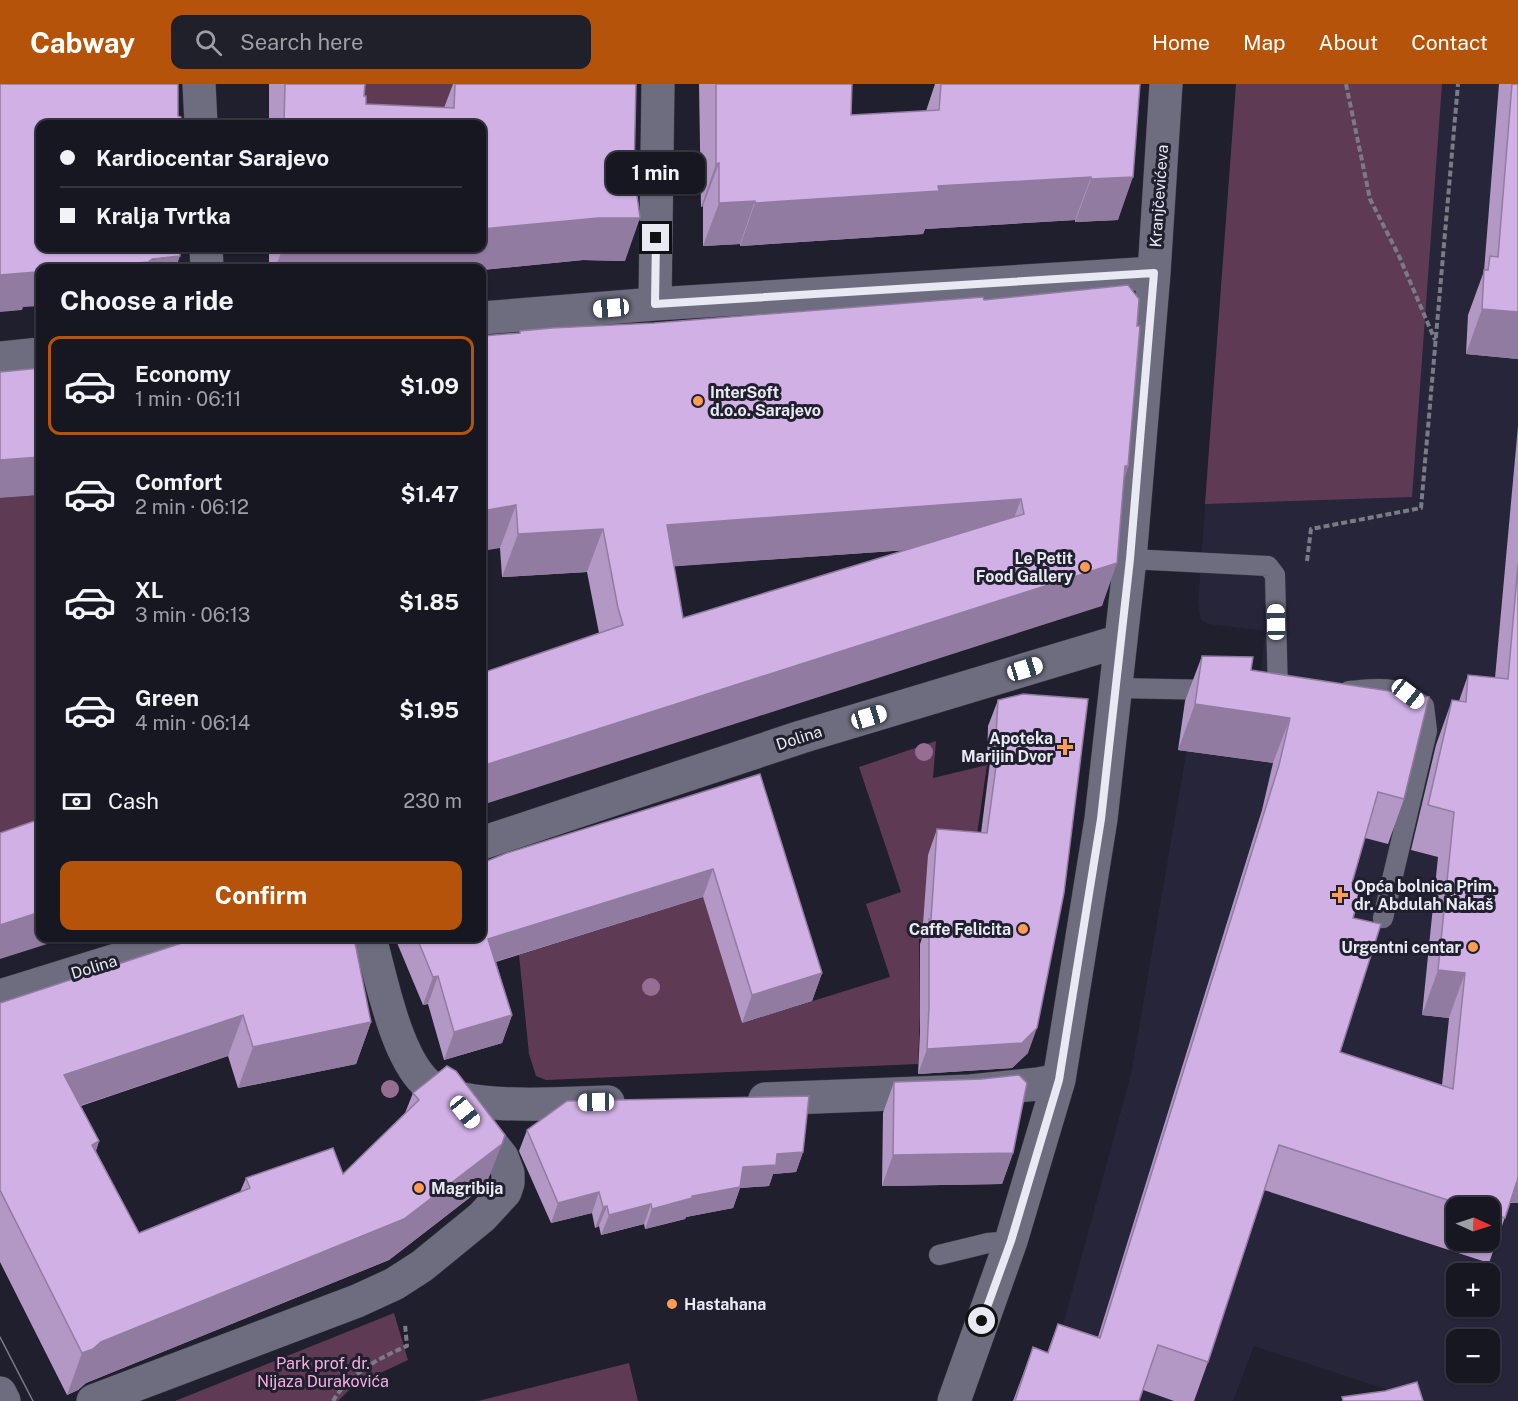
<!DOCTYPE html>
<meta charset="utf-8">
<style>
body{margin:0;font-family:"Public Sans",sans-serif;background:#20202a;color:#f1f3f6;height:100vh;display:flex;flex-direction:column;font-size:22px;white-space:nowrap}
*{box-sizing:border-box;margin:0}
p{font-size:20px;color:#9e9fa5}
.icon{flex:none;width:33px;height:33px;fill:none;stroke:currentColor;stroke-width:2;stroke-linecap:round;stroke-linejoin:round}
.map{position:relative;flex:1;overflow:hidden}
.panel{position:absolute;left:36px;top:180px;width:450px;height:678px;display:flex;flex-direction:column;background:#171722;border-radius:12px;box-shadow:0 2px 4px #0004,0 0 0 2px #363640}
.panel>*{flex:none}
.top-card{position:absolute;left:36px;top:36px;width:450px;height:132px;border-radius:12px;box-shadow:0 2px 4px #0004,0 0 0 2px #363640;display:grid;align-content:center;height:132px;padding:0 24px;background:#171722}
.needle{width:39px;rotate:93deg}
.fabs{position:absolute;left:1446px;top:1113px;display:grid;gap:12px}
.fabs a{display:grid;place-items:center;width:54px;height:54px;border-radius:12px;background:#171722;box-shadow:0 2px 4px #0004,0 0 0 2px #363640;font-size:30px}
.end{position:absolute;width:27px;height:27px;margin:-14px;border:8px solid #e9e9f3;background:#111;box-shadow:0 0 0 3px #111}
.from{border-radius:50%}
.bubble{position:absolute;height:42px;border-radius:12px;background:#171722;box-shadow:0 2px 4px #0004,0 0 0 2px #363640;font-size:20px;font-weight:700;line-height:42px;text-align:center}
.car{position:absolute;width:18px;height:36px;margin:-18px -9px;border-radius:8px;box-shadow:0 0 4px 2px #0007;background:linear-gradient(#fff 24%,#345 0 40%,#fff 0 76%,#345 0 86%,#fff 0)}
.top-card b{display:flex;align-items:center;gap:21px;height:57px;font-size:22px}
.top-card b+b{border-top:2px solid #363640}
.top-card i{width:15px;height:15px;background:#f1f3f6}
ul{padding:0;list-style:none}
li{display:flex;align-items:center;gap:18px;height:99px;margin:0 12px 9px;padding:0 12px;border:3px solid transparent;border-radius:12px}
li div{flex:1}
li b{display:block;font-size:22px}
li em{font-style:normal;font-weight:700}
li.selected{border-color:#b45309}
li>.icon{width:54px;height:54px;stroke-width:1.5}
h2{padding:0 24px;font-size:27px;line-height:72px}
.pay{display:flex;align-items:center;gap:15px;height:66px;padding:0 24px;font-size:22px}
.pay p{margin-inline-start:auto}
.primary-button{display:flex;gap:12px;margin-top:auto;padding:12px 24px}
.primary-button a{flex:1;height:69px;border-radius:12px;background:#b45309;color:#fff;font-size:24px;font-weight:700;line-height:69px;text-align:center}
header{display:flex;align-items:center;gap:36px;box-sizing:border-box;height:84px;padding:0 30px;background:#b45309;color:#fff}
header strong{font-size:28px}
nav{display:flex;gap:33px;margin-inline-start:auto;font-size:21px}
.search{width:420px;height:54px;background:#20202a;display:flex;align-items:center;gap:15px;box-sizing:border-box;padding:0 21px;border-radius:12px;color:#9e9fa5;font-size:22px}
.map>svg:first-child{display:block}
.built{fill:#26253a;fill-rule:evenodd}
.green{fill:#5f3a55}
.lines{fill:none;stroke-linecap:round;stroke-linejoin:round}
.lane-casing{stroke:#3a3a47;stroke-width:21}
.street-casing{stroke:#3a3a47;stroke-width:34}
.secondary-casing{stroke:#3a3a47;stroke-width:34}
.path{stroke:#7b7b87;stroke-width:4;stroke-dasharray:6 3;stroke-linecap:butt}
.lane{stroke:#6d6d7f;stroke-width:20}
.street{stroke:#6d6d7f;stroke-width:33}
.secondary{stroke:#6d6d7f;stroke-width:33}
.tram{stroke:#7a7a87;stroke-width:1.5}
.tree{fill:#976e93}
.wall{fill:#b397c5;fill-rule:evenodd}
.shaded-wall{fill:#927ba0}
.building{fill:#d0b0e5;stroke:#927ba0;stroke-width:1.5;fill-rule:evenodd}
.route{stroke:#e9e9f3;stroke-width:8}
.poi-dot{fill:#fd9d55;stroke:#1f1f2e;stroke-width:2}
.labels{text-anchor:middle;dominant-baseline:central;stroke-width:6;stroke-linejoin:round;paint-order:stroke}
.street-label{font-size:16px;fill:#e9e9f3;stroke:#1f1f2e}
.poi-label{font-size:16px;font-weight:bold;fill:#e9e9f3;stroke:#1f1f2e;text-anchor:start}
.park-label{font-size:16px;fill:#faaee5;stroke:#1f1f2e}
</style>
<header>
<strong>Cabway</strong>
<div class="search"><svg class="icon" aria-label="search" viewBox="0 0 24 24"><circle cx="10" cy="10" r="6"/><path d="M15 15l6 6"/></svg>Search here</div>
<nav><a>Home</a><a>Map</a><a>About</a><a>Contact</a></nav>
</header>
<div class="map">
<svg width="1518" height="1317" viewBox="0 0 1518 1317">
<rect width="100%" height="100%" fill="#1f1f2e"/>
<path class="built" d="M 1236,0 L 1518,0 L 1518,1317 L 1421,1317 L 1254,1262 L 1233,1317 L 1110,1317 L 1048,1296 L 1131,990 L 1193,629 L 1259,607 L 1265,547 L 1208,540 L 1201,536 L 1198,519 ZM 1456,1124 L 1490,1124 L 1490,1156 L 1456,1156 ZM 1456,1190 L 1490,1190 L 1490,1222 L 1456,1222 ZM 1456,1256 L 1490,1256 L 1490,1288 L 1456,1288 Z"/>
<path class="green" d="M 361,0 L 507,0 L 506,27 L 361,40 Z
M 1236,0 L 1442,0 L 1412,413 L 1205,420 Z
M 40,411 L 40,770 L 0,783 L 0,414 Z
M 936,657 L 933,694 L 987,681 L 969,806 L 938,855 L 919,855 L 920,928 L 918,980 L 546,996 L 536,992 L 529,970 L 519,871 L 703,813 L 742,939 L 890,893 L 866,820 L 901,808 L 859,683 Z
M 394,1229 L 408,1276 L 353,1302 L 338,1317 L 175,1317 Z
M 629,1279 L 638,1317 L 478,1317 Z"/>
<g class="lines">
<defs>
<path id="lane" d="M 1130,475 L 1268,482 L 1275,491 L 1278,610
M 1115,604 L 1215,606
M 1349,607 C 1383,604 1396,601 1424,622 L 1427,647 L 1383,834
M 939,1171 L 988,1159 L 1011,1157"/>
<path id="street" d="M 199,0 L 201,40
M 206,164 L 207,184
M 655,220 L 658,0
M 482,234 L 655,220 L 1154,189
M 0,274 L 40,270
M 482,759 L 801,653 L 1120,557
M 370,854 C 381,893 395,969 425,998 C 456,1029 565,1019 608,1018
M 0,912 L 187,854
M 765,1015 L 970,1007 L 1038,1000 L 1059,996
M 93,1317 L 357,1217 L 394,1200 L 422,1182 L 482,1133 L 505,1108 L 508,1099 L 508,1089 L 502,1073 L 471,1034
M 954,1317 L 1011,1157 L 1059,996 L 1101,735 L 1130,475 L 1154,189 L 1166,0"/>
<path id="secondary" d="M 0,1309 L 4,1317"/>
</defs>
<use href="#lane" class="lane-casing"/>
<use href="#street" class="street-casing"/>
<use href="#secondary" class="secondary-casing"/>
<path class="path" d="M 1346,0 L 1370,115 L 1399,172 L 1435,256
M 1307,477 L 1311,445 L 1421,424 L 1458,0
M 333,1317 C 349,1290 379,1274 407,1262 L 405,1240"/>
<use href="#lane" class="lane"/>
<use href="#street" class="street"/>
<use href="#secondary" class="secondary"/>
<path class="tram" d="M 0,1253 L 33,1317"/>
</g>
<g class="tree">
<circle cx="924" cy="668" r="9"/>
<circle cx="651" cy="903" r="9"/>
<circle cx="390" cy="1005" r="9"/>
</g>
<path class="wall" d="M 269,0 L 365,0 L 364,12 L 366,20 L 444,24 L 453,0 L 636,0 L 625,177 L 583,176 L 482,186 L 482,184 L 269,184 L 269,164 L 482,164 L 482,40 L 269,40 Z
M 699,0 L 852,0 L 851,31 L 926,27 L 935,0 L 1140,0 L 1118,136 L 1075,138 L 1075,136 L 925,145 L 923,150 L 740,162 L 740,160 L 703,162 L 703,122 L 701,123 Z
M 1499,0 L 1518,0 L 1518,275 L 1466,270 L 1468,231 L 1484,187 Z
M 984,216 L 1128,382 L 1124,396 L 1102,522 L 599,549 L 587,488 L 502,493 L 500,464 L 482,252 L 654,239 ZM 908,466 L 683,534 L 674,482 Z
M 1518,342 L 1518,1119 L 1510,1119 L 1489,1179 L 1264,1106 L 1208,1278 L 1194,1317 L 1174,1317 L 1143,1306 L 1139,1317 L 1013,1317 L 1033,1263 L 1047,1269 L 1058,1240 L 1098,1253 L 1262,726 L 1273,679 L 1178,666 L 1185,617 L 1202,572 L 1251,586 L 1404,715 L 1388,760 L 1365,754 L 1352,799 L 1353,834 L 1340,968 L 1442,1001 L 1449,934 L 1422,931 L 1438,773 L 1411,766 L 1436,661 L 1452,616 L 1459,617 L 1468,591 L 1495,594 ZM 1456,1124 L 1490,1124 L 1490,1156 L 1456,1156 Z
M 998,616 L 1028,969 L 1012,984 L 918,990 L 920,948 L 920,860 L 922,854 L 928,771 L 937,745 L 981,749 L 990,678 L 987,678 L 988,642 Z
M 760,690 L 822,889 L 812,917 L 742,939 L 703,813 L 496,878 L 512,931 L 502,959 L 444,976 L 428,920 L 423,921 L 395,854 L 482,854 Z
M 0,919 L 371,938 L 356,980 L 238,1004 L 228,972 L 81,1022 L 99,1057 L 96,1067 L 139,1149 L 240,1108 L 246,1094 L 343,1090 L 405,1029 L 413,1009 L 486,1101 L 389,1176 L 86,1299 L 78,1306 L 67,1311 L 0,1178 Z
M 894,998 L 1013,1069 L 1002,1100 L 882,1102 L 883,1029 Z
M 527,1046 L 803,1068 L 796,1088 L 773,1090 L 769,1102 L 740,1104 L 733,1124 L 686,1133 L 685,1135 L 645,1145 L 644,1140 L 601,1151 L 599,1142 L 595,1144 L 592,1129 L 551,1139 L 519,1067 Z"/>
<path class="shaded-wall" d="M 719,79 L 703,122 L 701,123 L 716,80 Z
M 1091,93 L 1075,136 L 925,145 L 923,150 L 740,162 L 755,119 L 938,102 Z
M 1133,93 L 1118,136 L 1075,138 L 1091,95 Z
M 755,117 L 740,160 L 703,162 L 719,119 Z
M 598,134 L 640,134 L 625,177 L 583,176 L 482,186 L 482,184 L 275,184 L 283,164 L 482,164 L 482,145 Z
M 180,172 L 176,184 L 102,184 L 103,182 Z
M 103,179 L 100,184 L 42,184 Z
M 40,185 L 40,222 L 23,223 L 22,226 L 0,228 L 0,191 Z
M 1482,225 L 1518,228 L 1518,275 L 1466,270 Z
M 40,373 L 40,411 L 0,414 L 0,376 Z
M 1125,382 L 1128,382 L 1113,425 Z
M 1021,415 L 1005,459 L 652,484 L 667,441 Z
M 516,421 L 500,464 L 482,467 L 482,427 Z
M 603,445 L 587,488 L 502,493 L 518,450 Z
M 1117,479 L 1102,522 L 482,721 L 482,682 Z
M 1195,620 L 1290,634 L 1273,679 L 1178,666 Z
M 996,652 L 1000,653 L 990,678 L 987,678 Z
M 713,785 L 703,813 L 478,883 L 488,855 Z
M 40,828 L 40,854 L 66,854 L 0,875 L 0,841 Z
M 1438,886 L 1465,889 L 1449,934 L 1422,931 Z
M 822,889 L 812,917 L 742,939 L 752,911 Z
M 438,892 L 428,920 L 423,921 L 433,893 Z
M 243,931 L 228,972 L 49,1032 L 64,991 Z
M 512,931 L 502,959 L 444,976 L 454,948 Z
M 371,938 L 356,980 L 238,1004 L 253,963 Z
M 1037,944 L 1028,969 L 1012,984 L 918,990 L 927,965 Z
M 99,1057 L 84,1098 L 92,1061 Z
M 502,1060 L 486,1101 L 389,1176 L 86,1299 L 78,1306 L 67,1311 L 82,1269 L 101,1258 Z
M 803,1068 L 796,1088 L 773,1090 L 769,1102 L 740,1104 L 733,1124 L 686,1133 L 685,1135 L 645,1145 L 652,1125 L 692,1112 L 743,1083 L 777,1070 Z
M 1013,1069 L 1002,1100 L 882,1102 L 893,1071 Z
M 1518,1092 L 1518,1119 L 1508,1118 Z
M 599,1108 L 592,1129 L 551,1139 L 558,1119 Z
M 651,1120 L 644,1140 L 601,1151 L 609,1131 Z
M 607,1122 L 599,1142 L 595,1144 L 603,1123 Z"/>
<path class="building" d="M 0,0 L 178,0 L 178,32 L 181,33 L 181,40 L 40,40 L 40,164 L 180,164 L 180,172 L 152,175 L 148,178 L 103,182 L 103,179 L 40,184 L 36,185 L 36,188 L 0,191 Z
M 285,0 L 365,0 L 364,12 L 366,12 L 366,20 L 454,24 L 455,0 L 636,0 L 634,89 L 640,134 L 598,134 L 482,145 L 482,40 L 284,40 Z
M 716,0 L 852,0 L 851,31 L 939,26 L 941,0 L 1140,0 L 1133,93 L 1091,95 L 1091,93 L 938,102 L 939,107 L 755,119 L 755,117 L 719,119 L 719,79 L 716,80 Z
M 1512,0 L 1518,0 L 1518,228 L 1482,225 L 1484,186 L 1488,186 L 1490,172 L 1498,173 Z
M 1128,201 L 1139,215 L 1137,242 L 1140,242 L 1128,382 L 1125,382 L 1117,479 L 482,682 L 482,589 L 623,541 L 618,524 L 603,445 L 518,450 L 516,421 L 482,427 L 482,252 L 520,249 L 520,247 L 552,244 L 654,239 L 983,213 L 984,216 ZM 1021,415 L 1024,430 L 683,534 L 667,441 Z
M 40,284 L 40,373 L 0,376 L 0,288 Z
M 1518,480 L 1518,1094 L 1505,1134 L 1490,1129 L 1490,1124 L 1472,1124 L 1279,1061 L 1208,1278 L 1158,1261 L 1139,1317 L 1015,1317 L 1033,1263 L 1048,1269 L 1058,1240 L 1100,1254 L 1279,681 L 1290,634 L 1195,620 L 1202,572 L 1253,573 L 1251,586 L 1429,613 L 1404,715 L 1378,708 L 1352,799 L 1362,803 L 1353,834 L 1381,840 L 1340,968 L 1453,1005 L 1465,889 L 1438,886 L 1454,728 L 1428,721 L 1452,616 L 1466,618 L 1468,591 L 1508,595 Z
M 1023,610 L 1088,615 L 1064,809 L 1037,944 L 1022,959 L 927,965 L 929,923 L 929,835 L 931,835 L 937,745 L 987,749 L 1000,653 L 996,652 L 998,616 Z
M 760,690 L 822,889 L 752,911 L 713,785 L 488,855 L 512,931 L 454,948 L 438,892 L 433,893 L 417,854 L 482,854 L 482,779 L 507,769 Z
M 40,735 L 40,828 L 0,841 L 0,749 Z
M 197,854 L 354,854 L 371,938 L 253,963 L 243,931 L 64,991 L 99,1057 L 92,1061 L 139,1149 L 250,1104 L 246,1094 L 333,1064 L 343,1090 L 419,1016 L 413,1009 L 447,982 L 456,987 L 505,1051 L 502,1060 L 404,1135 L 101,1258 L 93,1265 L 82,1269 L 0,1106 L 0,919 Z
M 1019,991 L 1027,999 L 1013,1069 L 893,1071 L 894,998 L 982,995 Z
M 809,1012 L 803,1068 L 777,1070 L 776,1081 L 743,1083 L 740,1103 L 692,1112 L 692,1114 L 652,1125 L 651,1120 L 609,1131 L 607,1122 L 603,1123 L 599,1108 L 558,1119 L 527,1046 L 567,1017 Z
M 1417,1298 L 1423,1317 L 1343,1317 L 1342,1313 L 1385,1307 Z"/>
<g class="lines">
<path class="route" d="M 656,154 L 655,220 L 1154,189 L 1130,475 L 1101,735 L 1059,996 L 1011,1157 L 982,1237"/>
</g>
<g class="poi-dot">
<circle cx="698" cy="317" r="6"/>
<circle cx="1085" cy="483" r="6"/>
<path d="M1062 654h6v6h6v6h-6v6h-6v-6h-6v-6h6z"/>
<path d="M1337 802h6v6h6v6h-6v6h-6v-6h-6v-6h6z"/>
<circle cx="1023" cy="845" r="6"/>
<circle cx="1473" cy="863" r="6"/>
<circle cx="419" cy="1104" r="6"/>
<circle cx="672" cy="1220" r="6"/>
</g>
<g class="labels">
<g class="street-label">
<text transform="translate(1159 112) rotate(-86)">Kranjčevićeva</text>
<text transform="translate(799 654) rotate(-18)">Dolina</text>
<text transform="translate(94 883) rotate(-17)">Dolina</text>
</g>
<g class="poi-label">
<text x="710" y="308">InterSoft<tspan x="710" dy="18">d.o.o. Sarajevo</tspan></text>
<text x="1073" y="474" text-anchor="end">Le Petit<tspan x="1073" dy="18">Food Gallery</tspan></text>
<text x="1053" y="654" text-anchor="end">Apoteka<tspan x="1053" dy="18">Marijin Dvor</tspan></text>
<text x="1354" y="802">Opća bolnica Prim.<tspan x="1354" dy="18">dr. Abdulah Nakaš</tspan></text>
<text x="1011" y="845" text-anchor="end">Caffe Felicita</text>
<text x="1461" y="863" text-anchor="end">Urgentni centar</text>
<text x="431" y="1104">Magribija</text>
<text x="684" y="1220">Hastahana</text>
</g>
<g class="park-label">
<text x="323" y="1279">Park prof. dr.<tspan x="323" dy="18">Nijaza Durakovića</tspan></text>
</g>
</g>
</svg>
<div class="fabs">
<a><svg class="needle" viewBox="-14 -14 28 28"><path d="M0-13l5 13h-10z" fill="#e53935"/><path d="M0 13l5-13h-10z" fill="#9e9fa5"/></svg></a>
<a>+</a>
<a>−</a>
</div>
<i class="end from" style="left:982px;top:1237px"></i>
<i class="end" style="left:656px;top:154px"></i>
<div class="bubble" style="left:606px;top:68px;width:99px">1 min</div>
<i class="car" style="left:611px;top:224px;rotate:265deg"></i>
<i class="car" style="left:1276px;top:538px;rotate:359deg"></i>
<i class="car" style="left:1025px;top:585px;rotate:73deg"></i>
<i class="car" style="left:1408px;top:610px;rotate:128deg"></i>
<i class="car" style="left:869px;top:633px;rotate:73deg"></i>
<i class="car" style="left:596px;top:1018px;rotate:269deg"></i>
<i class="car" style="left:465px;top:1028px;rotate:141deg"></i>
<div class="top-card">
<b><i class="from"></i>Kardiocentar Sarajevo</b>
<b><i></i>Kralja Tvrtka</b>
</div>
<section class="panel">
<h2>Choose a ride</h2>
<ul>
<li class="selected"><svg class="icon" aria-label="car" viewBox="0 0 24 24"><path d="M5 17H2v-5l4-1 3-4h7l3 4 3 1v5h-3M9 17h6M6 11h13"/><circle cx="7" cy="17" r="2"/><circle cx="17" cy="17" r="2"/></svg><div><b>Economy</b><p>1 min · 06:11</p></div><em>$1.09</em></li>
<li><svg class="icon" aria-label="car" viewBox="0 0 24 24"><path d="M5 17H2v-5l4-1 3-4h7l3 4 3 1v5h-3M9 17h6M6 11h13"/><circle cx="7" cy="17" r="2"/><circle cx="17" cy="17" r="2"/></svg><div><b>Comfort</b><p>2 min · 06:12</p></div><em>$1.47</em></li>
<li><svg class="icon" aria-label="car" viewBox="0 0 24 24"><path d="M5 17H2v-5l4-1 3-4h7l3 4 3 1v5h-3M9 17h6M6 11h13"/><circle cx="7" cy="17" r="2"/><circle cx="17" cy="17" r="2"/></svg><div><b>XL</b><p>3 min · 06:13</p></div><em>$1.85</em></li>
<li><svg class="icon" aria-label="car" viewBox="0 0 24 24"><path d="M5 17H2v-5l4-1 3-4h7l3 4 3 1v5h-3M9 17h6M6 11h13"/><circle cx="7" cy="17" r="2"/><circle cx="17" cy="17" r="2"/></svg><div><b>Green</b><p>4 min · 06:14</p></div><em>$1.95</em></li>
</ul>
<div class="pay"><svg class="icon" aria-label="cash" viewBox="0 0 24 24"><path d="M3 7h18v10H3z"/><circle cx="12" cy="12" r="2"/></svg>Cash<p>230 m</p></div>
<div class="primary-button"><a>Confirm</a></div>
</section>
</div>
